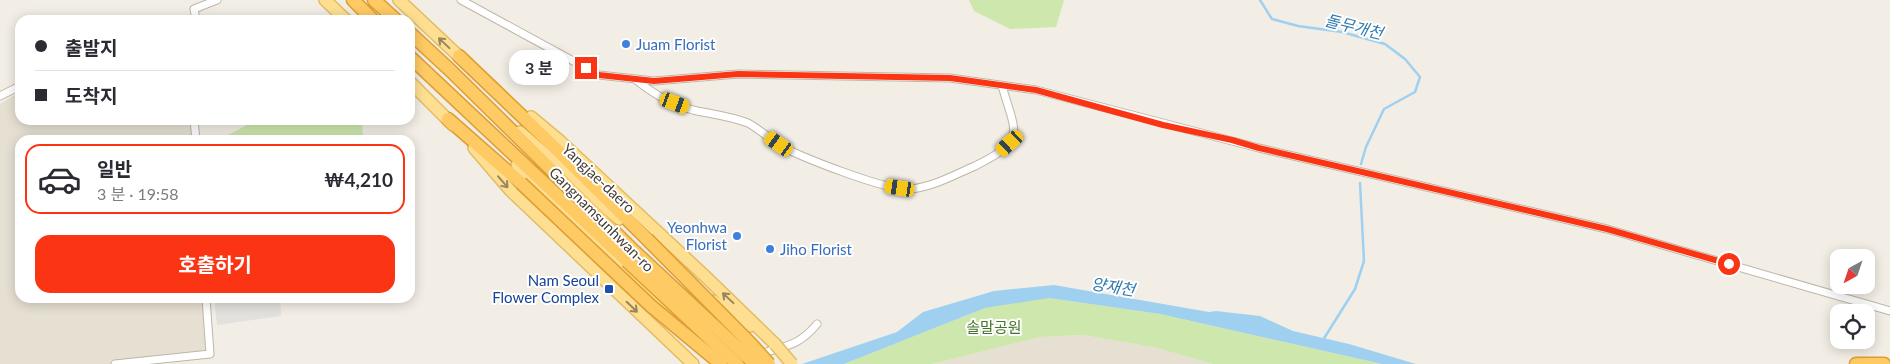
<!DOCTYPE html>
<html lang="ko">
<meta charset="utf-8">
<style>
body{margin:0;font-family:Lato,"Noto Sans KR",sans-serif;background:#f7f7f7;color:#2b2b33;height:100vh;display:flex;flex-direction:column;font-size:19px;white-space:nowrap}
*{box-sizing:border-box;margin:0}
p{font-size:16px;color:#7c7c81}
.icon{flex:none;width:28px;height:28px;fill:none;stroke:currentColor;stroke-width:2;stroke-linecap:round;stroke-linejoin:round}
.map{position:relative;flex:1;overflow:hidden}
.details{position:absolute;left:15px;top:135px;width:400px;height:168px;display:flex;flex-direction:column;background:#fff;border-radius:15px;box-shadow:0 2px 12px #0003}
.details>*{flex:none}
.banner{position:absolute;left:15px;top:15px;width:400px;height:110px;border-radius:15px;box-shadow:0 2px 12px #0003;display:grid;align-content:center;height:110px;padding:0 20px;background:#fff}
.needle{width:32px;rotate:220deg}
.fabs{position:absolute;left:1830px;top:249px;display:grid;gap:10px}
.fabs a{display:grid;place-items:center;width:45px;height:45px;border-radius:10px;background:#fff;box-shadow:0 2px 12px #0003;font-size:25px}
.end{position:absolute;width:22px;height:22px;margin:-11px;border:6px solid #fb3513;background:#fff;box-shadow:0 0 0 2px #fff}
.from{border-radius:50%}
.bubble{position:absolute;height:35px;border-radius:15px;background:#fff;box-shadow:0 2px 12px #0003;font-size:16px;font-weight:700;line-height:35px;text-align:center}
.car{position:absolute;width:15px;height:30px;margin:-15px -8px;border-radius:6px;box-shadow:0 0 4px 1px #0007;background:linear-gradient(#f5c518 24%,#345 0 40%,#f5c518 0 76%,#345 0 86%,#f5c518 0)}
.banner b{display:flex;align-items:center;gap:18px;height:48px;font-size:19px}
.banner b+b{border-top:1px solid #e1e1e2}
.banner i{width:12px;height:12px;background:#2b2b33}
ul{padding:9px 0 0;list-style:none}
li{display:flex;align-items:center;gap:15px;height:70px;margin:0 10px 8px;padding:0 10px;border:2px solid transparent;border-radius:15px}
li div{flex:1}
li b{display:block;font-size:19px}
li em{font-style:normal;font-weight:700}
li.on{border-color:#fb3513}
li>.icon{width:45px;height:45px;stroke-width:1.5}
.action{display:flex;gap:10px;margin-top:auto;padding:10px 20px}
.action a{flex:1;height:58px;border-radius:15px;background:#fb3513;color:#fff;font-size:20px;font-weight:700;line-height:58px;text-align:center}
.map>svg:first-child{display:block}
.residential{fill:#e6e0d3}
.green{fill:#cde7ad}
.parking{fill:#e3e1dd}
.water{fill:#a0d0f0}
.lines{fill:none;stroke-linecap:round;stroke-linejoin:round}
.stream{stroke:#a0d0f0;stroke-width:2.5}
.street-casing{stroke:#beb6a7;stroke-width:9}
.primary-casing{stroke:#e4bc61;stroke-width:14}
.highway-casing{stroke:#de9e33;stroke-width:15}
.street{stroke:#fff;stroke-width:7}
.primary{stroke:#fedf92;stroke-width:11}
.highway{stroke:#feca64;stroke-width:12}
.primary-bridge-casing{stroke:#e4bc61;stroke-width:14;stroke-linecap:butt}
.highway-bridge-casing{stroke:#de9e33;stroke-width:15;stroke-linecap:butt}
.primary-bridge{stroke:#fedf92;stroke-width:11}
.highway-bridge{stroke:#feca64;stroke-width:12}
.oneway{stroke:#98865e}
.route{stroke:#fb3513;stroke-width:6}
.shop-dot{fill:#3f7fe0;stroke:#fff;stroke-width:2}
.transit-dot{fill:#1a4fb4;stroke:#fff;stroke-width:2}
.labels{text-anchor:middle;dominant-baseline:central;stroke-width:4;stroke-linejoin:round;paint-order:stroke}
.shop-label{font-size:15px;fill:#366cbe;stroke:#fff;text-anchor:start}
.street-label{font-size:15px;fill:#453e34;stroke:#fff}
.transit-label{font-size:15px;fill:#164399;stroke:#fff;text-anchor:end}
.park-label{font-size:15px;fill:#467628;stroke:#fff}
.water-label{font-size:16px;font-style:italic;fill:#2d7ab0;stroke:#fff}
</style>
<div class="map">
<svg width="1890" height="364" viewBox="0 0 1890 364">
<rect width="100%" height="100%" fill="#f2eee5"/>
<path class="residential" d="M 20,92 L 20,120 L 194,120 L 195,140 L 20,140 L 20,298 L 206,298 L 210,354 L 129,364 L 0,364 L 0,104 Z
M 1083,335 L 1153,347 L 1213,364 L 932,364 L 1040,337 Z"/>
<path class="green" d="M 969,0 L 1064,0 L 1056,27 L 1010,29 L 974,11 Z
M 256,120 L 362,120 L 363,140 L 219,140 Z
M 1042,297 L 1160,314 L 1382,364 L 1213,364 L 1153,347 L 1083,335 L 1040,337 L 932,364 L 844,364 L 985,308 Z"/>
<path class="parking" d="M 214,298 L 280,298 L 281,316 L 217,325 Z"/>
<path class="water" d="M 1054,285 L 1209,312 L 1216,311 L 1260,316 L 1293,331 L 1349,344 L 1416,364 L 1382,364 L 1160,314 L 1049,298 L 985,308 L 844,364 L 802,364 L 897,332 L 923,312 L 994,291 Z"/>
<g class="lines">
<path class="stream" d="M 1260,0 L 1272,19 L 1298,26 L 1342,32 L 1385,44 L 1405,59 L 1420,77 L 1415,92 L 1384,109 L 1366,147 L 1361,164
M 1323,340 L 1355,289 L 1364,261 L 1360,183"/>
<defs>
<path id="street" d="M 461,0 L 599,75 L 654,81 L 738,74 L 950,78 L 1036,90 L 1259,148 L 1607,229 L 1890,311
M 196,20 L 194,9 L 217,0
M 636,80 C 654,94 670,104 693,110 C 711,114 730,116 748,123 C 759,129 769,138 779,145 C 801,157 889,192 911,189 C 935,186 954,175 975,166 C 1027,140 1016,134 1002,86
M 0,96 L 20,86
M 194,120 L 196,140
M 760,354 C 785,346 799,346 817,324
M 115,364 L 210,354 L 206,298"/>
<path id="primary" d="M 325,0 L 346,20
M 399,0 L 465,62
M 410,82 L 453,125
M 531,117 L 561,142 L 707,278 L 775,344
M 520,132 L 619,219
M 474,148 L 510,190 L 693,364
M 517,165 L 653,296 L 675,320
M 714,301 L 750,326"/>
<path id="highway" d="M 353,0 L 373,20
M 374,0 L 396,20
M 410,33 L 451,71 L 635,252
M 459,56 L 549,142 L 647,239
M 410,57 L 627,261
M 448,119 L 521,183
M 1856,364 L 1884,364"/>
</defs>
<use href="#street" class="street-casing"/>
<use href="#primary" class="primary-casing"/>
<use href="#highway" class="highway-casing"/>
<use href="#street" class="street"/>
<use href="#primary" class="primary"/>
<use href="#highway" class="highway"/>
<defs>
<path id="primary-bridge" d="M 775,344 L 792,364"/>
<path id="highway-bridge" d="M 521,183 L 651,306 L 721,364
M 647,239 L 750,343 L 769,364
M 635,252 L 755,364
M 627,261 L 737,364"/>
</defs>
<use href="#primary-bridge" class="primary-bridge-casing"/>
<use href="#highway-bridge" class="highway-bridge-casing"/>
<use href="#primary-bridge" class="primary-bridge"/>
<use href="#highway-bridge" class="highway-bridge"/>
</g>
<defs><path id="oneway-shaft" d="M-6 0H5M1.5-3L5.5 0L1.5 3" fill="none" stroke-width="1.6" stroke-linecap="round" stroke-linejoin="round" transform="scale(1.25)"/></defs>
<g class="oneway">
<use href="#oneway-shaft" transform="translate(444 43) rotate(-137)"/>
<use href="#oneway-shaft" transform="translate(503 182) rotate(49)"/>
<use href="#oneway-shaft" transform="translate(728 298) rotate(-137)"/>
<use href="#oneway-shaft" transform="translate(632 307) rotate(44)"/>
</g>
<g class="lines">
<path class="route" d="M 586,68 L 599,75 L 654,81 L 738,74 L 950,78 L 1036,90 L 1163,125 L 1232,140 L 1259,148 L 1607,229 L 1729,264"/>
</g>
<g class="shop-dot">
<circle cx="626" cy="44" r="5"/>
<circle cx="737" cy="236" r="5"/>
<circle cx="770" cy="249" r="5"/>
</g>
<rect class="transit-dot" x="604" y="284" width="10" height="10" rx="2.5"/>
<g class="labels">
<g class="shop-label">
<text x="636" y="44">Juam Florist</text>
<text x="727" y="227" text-anchor="end">Yeonhwa<tspan x="727" dy="17">Florist</tspan></text>
<text x="780" y="249">Jiho Florist</text>
</g>
<g class="street-label">
<text transform="translate(599 178) rotate(43)">Yangjae-daero</text>
<text transform="translate(602 219) rotate(45)">Gangnamsunhwan-ro</text>
</g>
<g class="transit-label">
<text x="599" y="280">Nam Seoul<tspan x="599" dy="17">Flower Complex</tspan></text>
</g>
<g class="park-label">
<text x="994" y="327">솔말공원</text>
</g>
<g class="water-label">
<text transform="translate(1354 26) rotate(14)">돌무개천</text>
<text transform="translate(1113 286) rotate(9)">양재천</text>
</g>
</g>
</svg>
<div class="fabs">
<a><svg class="needle" viewBox="-14 -14 28 28"><path d="M0-13l5 13h-10z" fill="#e53935"/><path d="M0 13l5-13h-10z" fill="#7c7c81"/></svg></a>
<a><svg class="icon" aria-label="locate" viewBox="0 0 24 24"><circle cx="12" cy="12" r="6"/><path d="M12 2v4M12 18v4M2 12h4M18 12h4"/></svg></a>
</div>
<i class="end from" style="left:1729px;top:264px"></i>
<i class="end" style="left:586px;top:68px"></i>
<div class="bubble" style="left:509px;top:50px;width:60px">3 분</div>
<i class="car" style="left:675px;top:103px;rotate:111deg"></i>
<i class="car" style="left:1010px;top:143px;rotate:228deg"></i>
<i class="car" style="left:779px;top:144px;rotate:305deg"></i>
<i class="car" style="left:900px;top:188px;rotate:279deg"></i>
<div class="banner">
<b><i class="from"></i>출발지</b>
<b><i></i>도착지</b>
</div>
<section class="details">
<ul>
<li class="on"><svg class="icon" aria-label="car" viewBox="0 0 24 24"><path d="M5 17H2v-5l4-1 3-4h7l3 4 3 1v5h-3M9 17h6M6 11h13"/><circle cx="7" cy="17" r="2"/><circle cx="17" cy="17" r="2"/></svg><div><b>일반</b><p>3 분 · 19:58</p></div><em>₩4,210</em></li>
</ul>
<div class="action"><a>호출하기</a></div>
</section>
</div>
